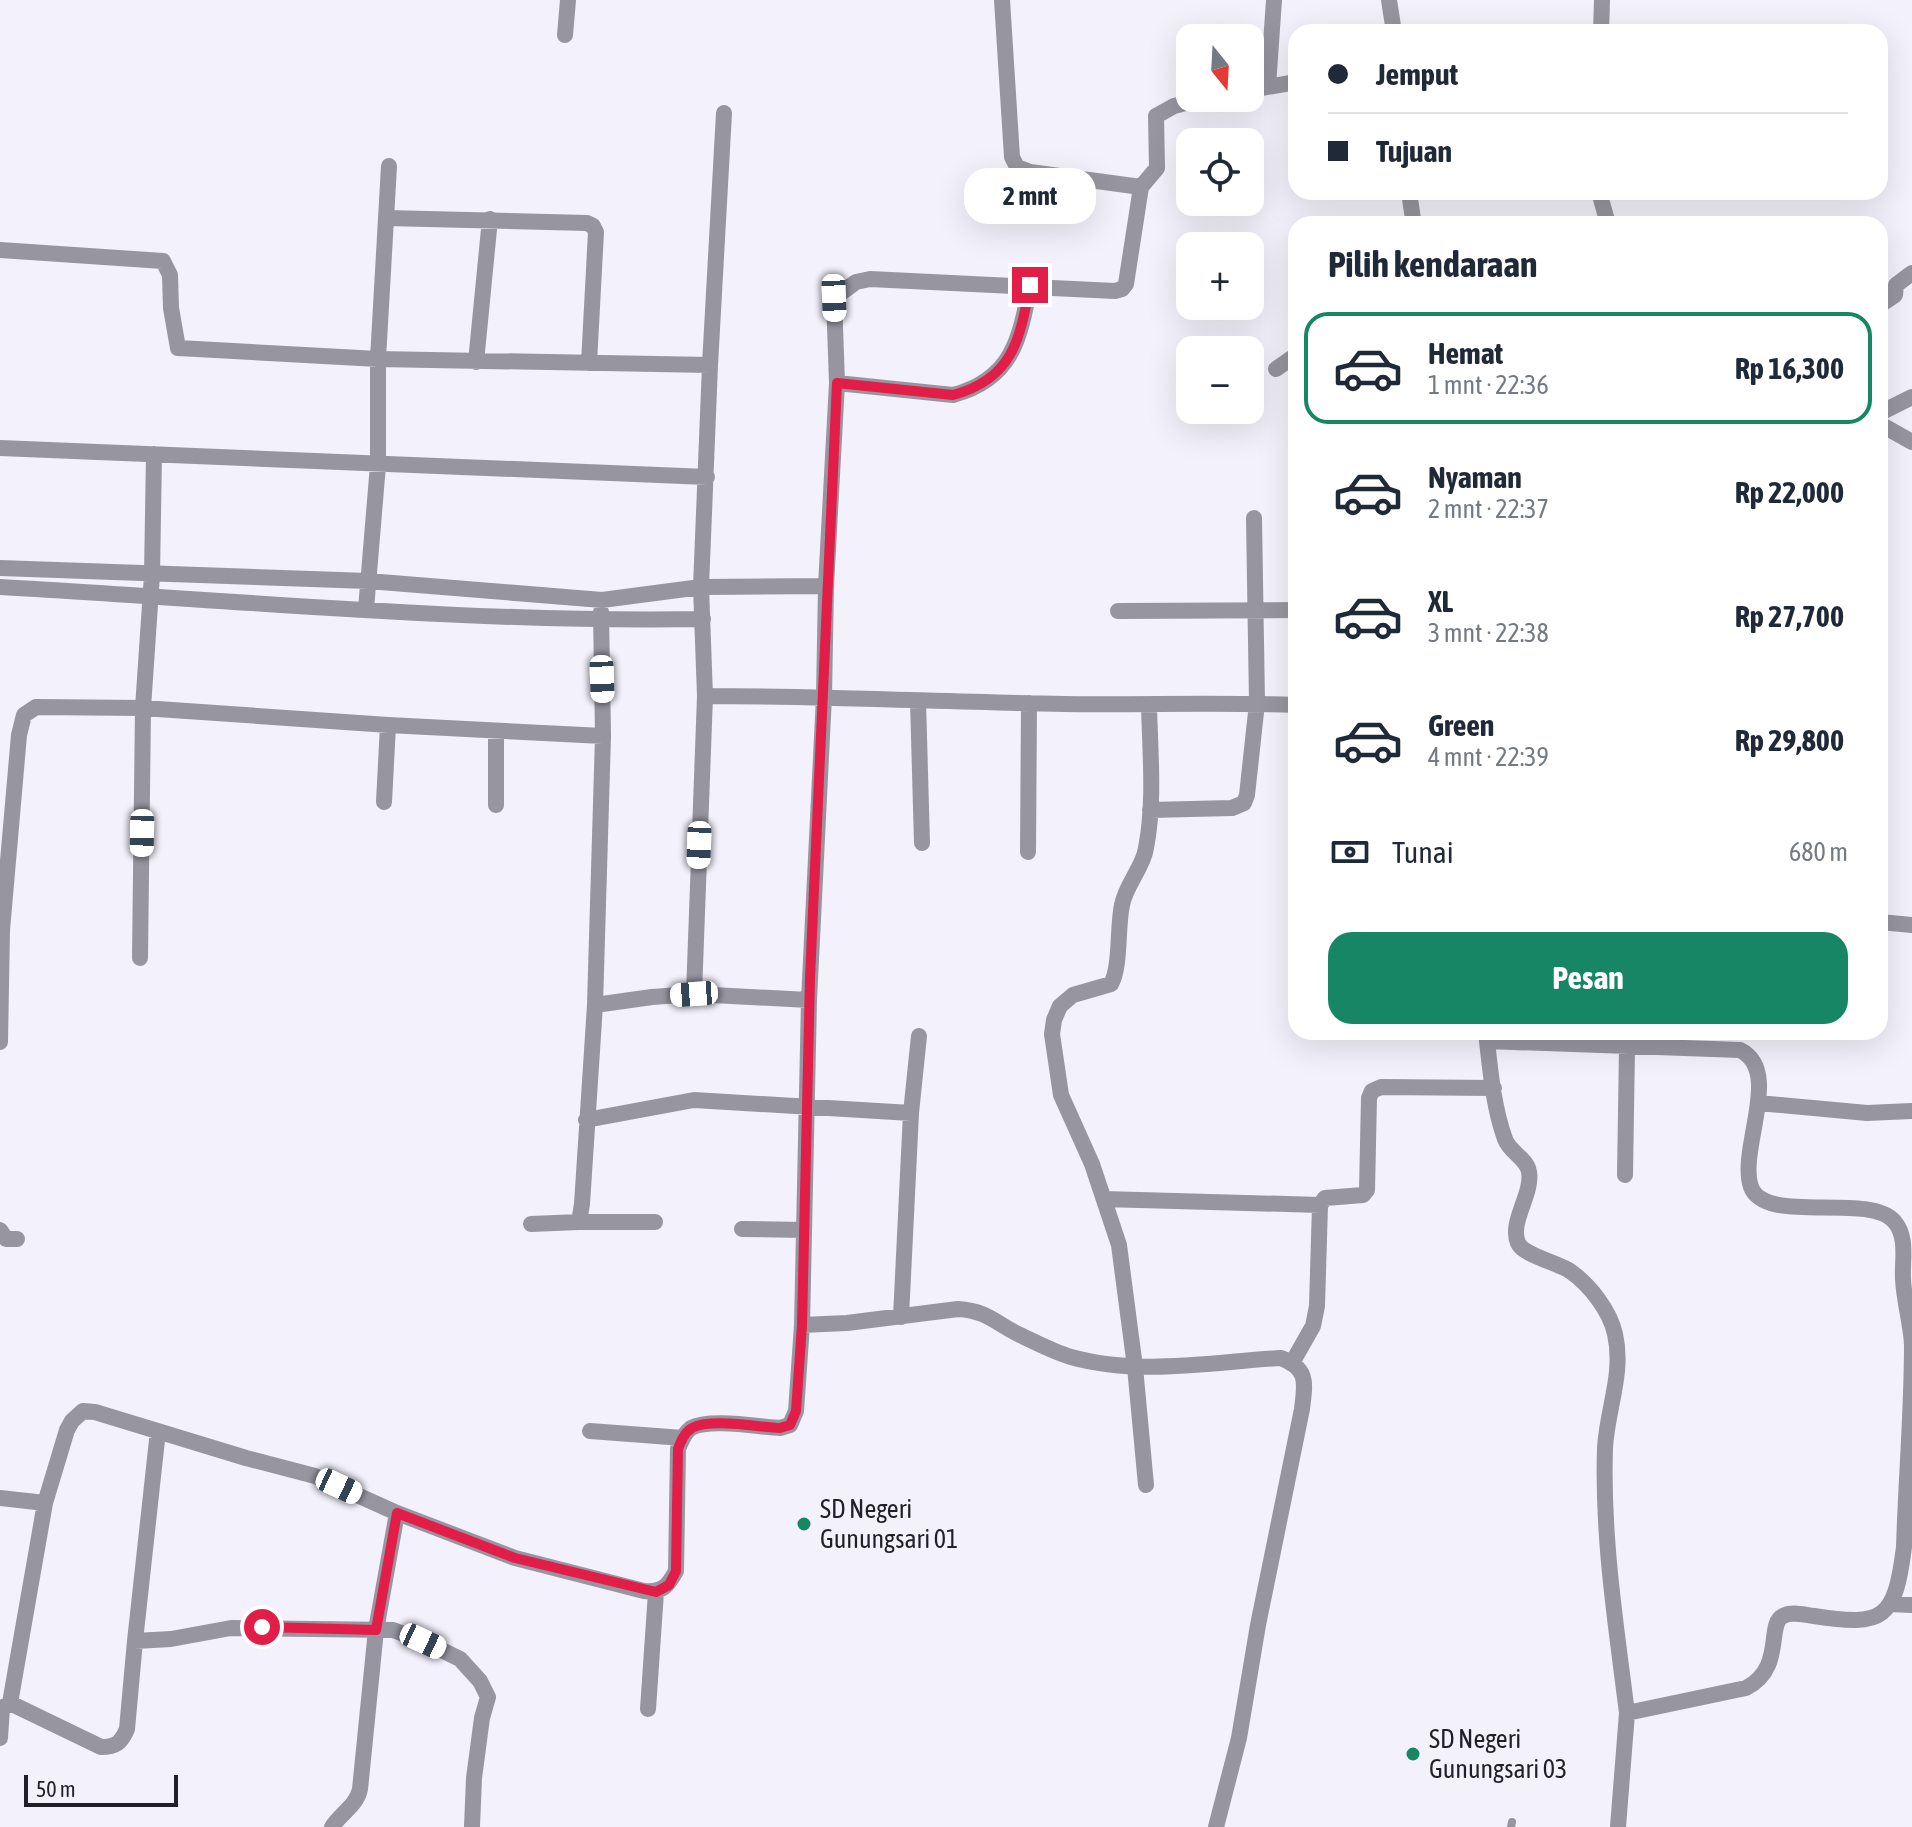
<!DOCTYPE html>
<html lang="id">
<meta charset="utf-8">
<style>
body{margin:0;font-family:"Asap Condensed",sans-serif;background:#f6f6f7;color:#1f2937;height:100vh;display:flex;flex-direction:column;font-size:30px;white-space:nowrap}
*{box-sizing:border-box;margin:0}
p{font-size:26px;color:#747a83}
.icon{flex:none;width:44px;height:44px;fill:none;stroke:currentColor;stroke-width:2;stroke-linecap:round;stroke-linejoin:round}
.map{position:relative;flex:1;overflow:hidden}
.details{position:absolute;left:1288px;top:216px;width:600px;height:824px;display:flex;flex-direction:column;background:#fff;border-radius:24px;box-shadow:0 8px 32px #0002}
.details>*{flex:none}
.hud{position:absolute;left:1288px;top:24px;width:600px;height:176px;border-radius:24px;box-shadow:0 8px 32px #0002;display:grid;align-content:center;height:176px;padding:0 40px;background:#fff}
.needle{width:52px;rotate:162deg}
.tools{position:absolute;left:1176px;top:24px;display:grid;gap:16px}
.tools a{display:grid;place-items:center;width:88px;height:88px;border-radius:16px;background:#fff;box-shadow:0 8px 32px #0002;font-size:40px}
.scale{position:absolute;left:24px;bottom:20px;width:154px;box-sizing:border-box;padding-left:8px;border:4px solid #211f28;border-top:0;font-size:22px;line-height:28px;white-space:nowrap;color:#211f28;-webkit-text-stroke:6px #f3f1fb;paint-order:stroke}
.end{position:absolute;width:36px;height:36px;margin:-18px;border:10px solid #e11d48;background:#fff;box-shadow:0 0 0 4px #fff}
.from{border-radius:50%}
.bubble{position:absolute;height:56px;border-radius:24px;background:#fff;box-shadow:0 8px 32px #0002;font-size:26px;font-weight:700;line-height:56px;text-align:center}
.car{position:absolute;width:24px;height:48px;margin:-24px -12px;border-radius:10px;box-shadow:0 0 6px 2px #0007;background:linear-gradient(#fff 24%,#345 0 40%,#fff 0 76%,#345 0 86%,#fff 0)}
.hud b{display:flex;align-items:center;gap:28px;height:76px;font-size:30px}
.hud b+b{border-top:2px solid #e0e1e3}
.hud i{width:20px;height:20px;background:#1f2937}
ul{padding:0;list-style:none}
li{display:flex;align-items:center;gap:24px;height:112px;margin:0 16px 12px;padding:0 24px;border:4px solid transparent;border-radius:24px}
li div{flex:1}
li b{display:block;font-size:30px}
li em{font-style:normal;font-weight:700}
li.on{border-color:#168664}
li>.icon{width:72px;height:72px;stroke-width:1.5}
h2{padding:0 40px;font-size:36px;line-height:96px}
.pay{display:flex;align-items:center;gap:20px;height:88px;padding:0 40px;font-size:30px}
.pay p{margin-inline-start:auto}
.action{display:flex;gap:16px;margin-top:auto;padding:16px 40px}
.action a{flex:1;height:92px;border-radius:24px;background:#168664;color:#fff;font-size:32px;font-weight:700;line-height:92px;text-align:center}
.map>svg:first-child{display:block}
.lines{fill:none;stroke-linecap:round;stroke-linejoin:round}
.service{stroke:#9795a0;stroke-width:8}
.minor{stroke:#9795a0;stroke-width:16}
.route{stroke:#e11d48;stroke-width:10}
.poi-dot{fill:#168664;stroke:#f3f1fb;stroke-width:3}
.labels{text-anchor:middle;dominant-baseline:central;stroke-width:8;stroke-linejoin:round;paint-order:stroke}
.poi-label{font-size:26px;fill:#211f28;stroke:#f3f1fb;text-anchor:start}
</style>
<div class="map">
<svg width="1912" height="1827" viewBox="0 0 1912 1827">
<rect width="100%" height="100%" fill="#f3f1fb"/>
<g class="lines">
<path class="service" d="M 1511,1827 L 1512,1822"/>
<path class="minor" d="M 1002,0 L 1012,157 L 1017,167 L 1030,172 L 1141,187
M 1389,0 L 1394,32
M 1601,32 L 1602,0
M 565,35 L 568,0
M 1268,86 L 1274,0
M 1250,90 L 1296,82
M 1409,192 L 1413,219 L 1418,224
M 1599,192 L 1608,224
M 386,218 L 587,223 L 593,226 L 596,232 L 589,363
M 0,250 L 163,261 L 170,275 L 171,308 L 178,348 L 378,359 L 710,365
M 1880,305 L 1895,295 L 1896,285 L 1912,273
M 476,362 L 490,219
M 1276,369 L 1296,355
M 837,383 L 953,395 C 1013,379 1020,338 1030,285
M 1880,413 L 1912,397
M 1880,424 L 1912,442
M 0,448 L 707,477
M 0,568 L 368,581 L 602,600 L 701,587 L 826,586
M 0,587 C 234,600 469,623 703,619
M 366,609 L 378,465 L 378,359 L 389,166
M 1118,611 L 1296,610
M 705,696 C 825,696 945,702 1064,704 C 1142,705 1219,702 1296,705
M 918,701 L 922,843
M 384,802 L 388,725
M 496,805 L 496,731
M 1150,810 L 1232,808 L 1244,803 L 1247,795 L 1257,703 L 1254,518
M 1028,852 L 1029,703
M 1880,922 L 1912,925
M 140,958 L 143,708 L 152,575 L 154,454
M 694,994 L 705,696 L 701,587 L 710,365 L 724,113
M 595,1005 L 652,997 L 694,994 L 809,1000
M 1486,1032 C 1490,1067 1493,1106 1505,1139 C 1510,1153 1527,1158 1529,1172 C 1533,1194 1509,1222 1518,1243 C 1523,1255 1558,1263 1570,1271 C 1590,1285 1610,1311 1615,1334 C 1624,1374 1607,1409 1605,1448 C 1602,1537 1616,1625 1627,1713
M 1487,1041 L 1740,1050 C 1783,1071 1738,1149 1751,1187 C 1765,1225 1867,1192 1894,1221 C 1908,1237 1902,1259 1903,1279 C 1904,1301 1911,1324 1912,1345 C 1912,1412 1906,1480 1904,1547 C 1895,1619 1884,1627 1814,1616 C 1804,1615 1792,1611 1783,1616 C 1766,1624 1785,1668 1746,1688 L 1627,1713 L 1618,1827
M 0,1042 L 2,930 L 19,735 L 24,715 L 36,707 L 143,708 L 388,725 L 603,736
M 1758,1103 L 1867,1113 L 1912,1111
M 911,1113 L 919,1036
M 586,1120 L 694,1100 L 911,1113 L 901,1317
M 1625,1175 L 1627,1047
M 1104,1199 L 1320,1205
M 579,1222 L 655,1222
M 531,1224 L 579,1222 L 582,1204 L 595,1005 L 603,736 L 601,612
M 742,1229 L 804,1230
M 0,1230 L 6,1239 L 17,1239
M 802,1325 L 847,1323 L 958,1309 C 988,1311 995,1323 1020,1335 C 1035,1342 1054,1352 1071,1357 C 1138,1376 1212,1362 1281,1358 C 1309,1369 1305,1383 1302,1409 L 1258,1625 L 1239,1738 L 1216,1827
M 1292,1363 L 1313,1326 L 1317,1306 L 1320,1205 L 1325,1198 L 1363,1195 L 1367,1190 L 1369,1098 L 1372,1091 L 1381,1087 L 1494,1088
M 590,1431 L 683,1438
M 1146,1485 L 1135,1367 L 1119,1245 L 1092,1164 L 1061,1095 L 1052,1034 L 1054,1020 L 1060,1006 L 1073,995 L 1111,984 C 1121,966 1117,928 1122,905 C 1126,884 1143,868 1146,848 C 1155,802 1150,752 1149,705
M 0,1498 L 45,1503
M 1890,1604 L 1912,1605
M 135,1641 L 158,1431
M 10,1703 L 101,1747 C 116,1747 121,1743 127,1729 L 135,1641 L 171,1639 L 231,1628 L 393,1630 L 423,1641 L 460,1659 L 480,1681 L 488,1697 L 482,1718 L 474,1778 L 472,1827
M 648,1709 L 656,1592
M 0,1738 L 2,1708 L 10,1703 L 45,1503 L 67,1430 L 72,1421 L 83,1411 L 95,1412 L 246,1458 L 315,1476 L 397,1513 L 515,1558 L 644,1591 C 662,1593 668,1586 676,1571 L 678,1449 C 681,1442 684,1433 691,1428 C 710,1418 759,1427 780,1428 L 790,1425 L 796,1411 L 802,1325 L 809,1000 L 824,696 L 826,586 L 837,383 L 834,298 L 856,282 L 870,279 L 1115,291 L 1122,289 L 1126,284 L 1141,187 L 1157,168 L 1156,116 L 1174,106 L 1206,98
M 332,1827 C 341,1813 357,1805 360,1789 L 376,1630 L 397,1513"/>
</g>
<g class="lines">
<path class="route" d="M 262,1627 L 376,1630 L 397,1513 L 515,1558 L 656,1592 L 669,1585 L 676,1571 L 678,1449 C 681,1441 684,1433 692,1428 C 710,1418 758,1427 780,1428 L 790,1425 L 796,1411 L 802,1325 L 810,978 L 837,383 L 953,395 C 1013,379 1020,339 1030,285"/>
</g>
<g class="poi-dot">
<circle cx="804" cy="1524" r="8"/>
<circle cx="1413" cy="1754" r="8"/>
</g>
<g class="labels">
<g class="poi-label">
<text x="820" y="1509">SD Negeri<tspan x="820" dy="30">Gunungsari 01</tspan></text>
<text x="1429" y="1739">SD Negeri<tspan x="1429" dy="30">Gunungsari 03</tspan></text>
</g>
</g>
</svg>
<div class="tools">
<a><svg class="needle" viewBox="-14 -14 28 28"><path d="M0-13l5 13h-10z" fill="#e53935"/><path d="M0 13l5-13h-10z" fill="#747a83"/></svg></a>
<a><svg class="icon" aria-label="locate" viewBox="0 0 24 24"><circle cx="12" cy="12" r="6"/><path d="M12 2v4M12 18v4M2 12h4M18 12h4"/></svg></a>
<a>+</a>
<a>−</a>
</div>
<div class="scale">50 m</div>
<i class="end from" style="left:262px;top:1627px"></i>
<i class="end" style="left:1030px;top:285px"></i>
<div class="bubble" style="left:964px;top:168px;width:132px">2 mnt</div>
<i class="car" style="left:834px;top:298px;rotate:178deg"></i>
<i class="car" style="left:602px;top:679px;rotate:178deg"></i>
<i class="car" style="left:142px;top:833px;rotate:181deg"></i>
<i class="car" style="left:699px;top:845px;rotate:182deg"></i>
<i class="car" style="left:694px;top:994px;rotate:266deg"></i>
<i class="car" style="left:339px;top:1486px;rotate:115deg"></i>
<i class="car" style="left:423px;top:1641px;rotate:115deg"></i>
<div class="hud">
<b><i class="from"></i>Jemput</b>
<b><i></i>Tujuan</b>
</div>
<section class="details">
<h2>Pilih kendaraan</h2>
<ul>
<li class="on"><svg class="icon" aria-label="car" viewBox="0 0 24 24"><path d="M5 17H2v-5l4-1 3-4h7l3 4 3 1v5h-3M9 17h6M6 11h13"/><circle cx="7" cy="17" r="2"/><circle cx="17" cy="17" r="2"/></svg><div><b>Hemat</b><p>1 mnt · 22:36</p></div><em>Rp 16,300</em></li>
<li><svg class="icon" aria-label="car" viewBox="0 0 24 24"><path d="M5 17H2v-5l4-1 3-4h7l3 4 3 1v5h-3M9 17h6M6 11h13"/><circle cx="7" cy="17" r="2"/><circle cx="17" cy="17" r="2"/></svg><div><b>Nyaman</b><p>2 mnt · 22:37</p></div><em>Rp 22,000</em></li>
<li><svg class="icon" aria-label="car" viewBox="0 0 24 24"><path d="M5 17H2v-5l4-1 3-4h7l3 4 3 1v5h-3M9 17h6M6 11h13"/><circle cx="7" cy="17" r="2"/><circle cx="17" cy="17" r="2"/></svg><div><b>XL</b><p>3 mnt · 22:38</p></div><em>Rp 27,700</em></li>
<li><svg class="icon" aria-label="car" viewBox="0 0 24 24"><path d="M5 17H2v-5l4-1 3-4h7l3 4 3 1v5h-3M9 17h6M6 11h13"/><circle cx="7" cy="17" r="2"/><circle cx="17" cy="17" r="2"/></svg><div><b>Green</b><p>4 mnt · 22:39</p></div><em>Rp 29,800</em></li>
</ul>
<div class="pay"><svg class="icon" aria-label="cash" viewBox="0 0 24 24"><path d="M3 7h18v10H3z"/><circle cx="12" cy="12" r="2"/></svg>Tunai<p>680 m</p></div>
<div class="action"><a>Pesan</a></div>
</section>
</div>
